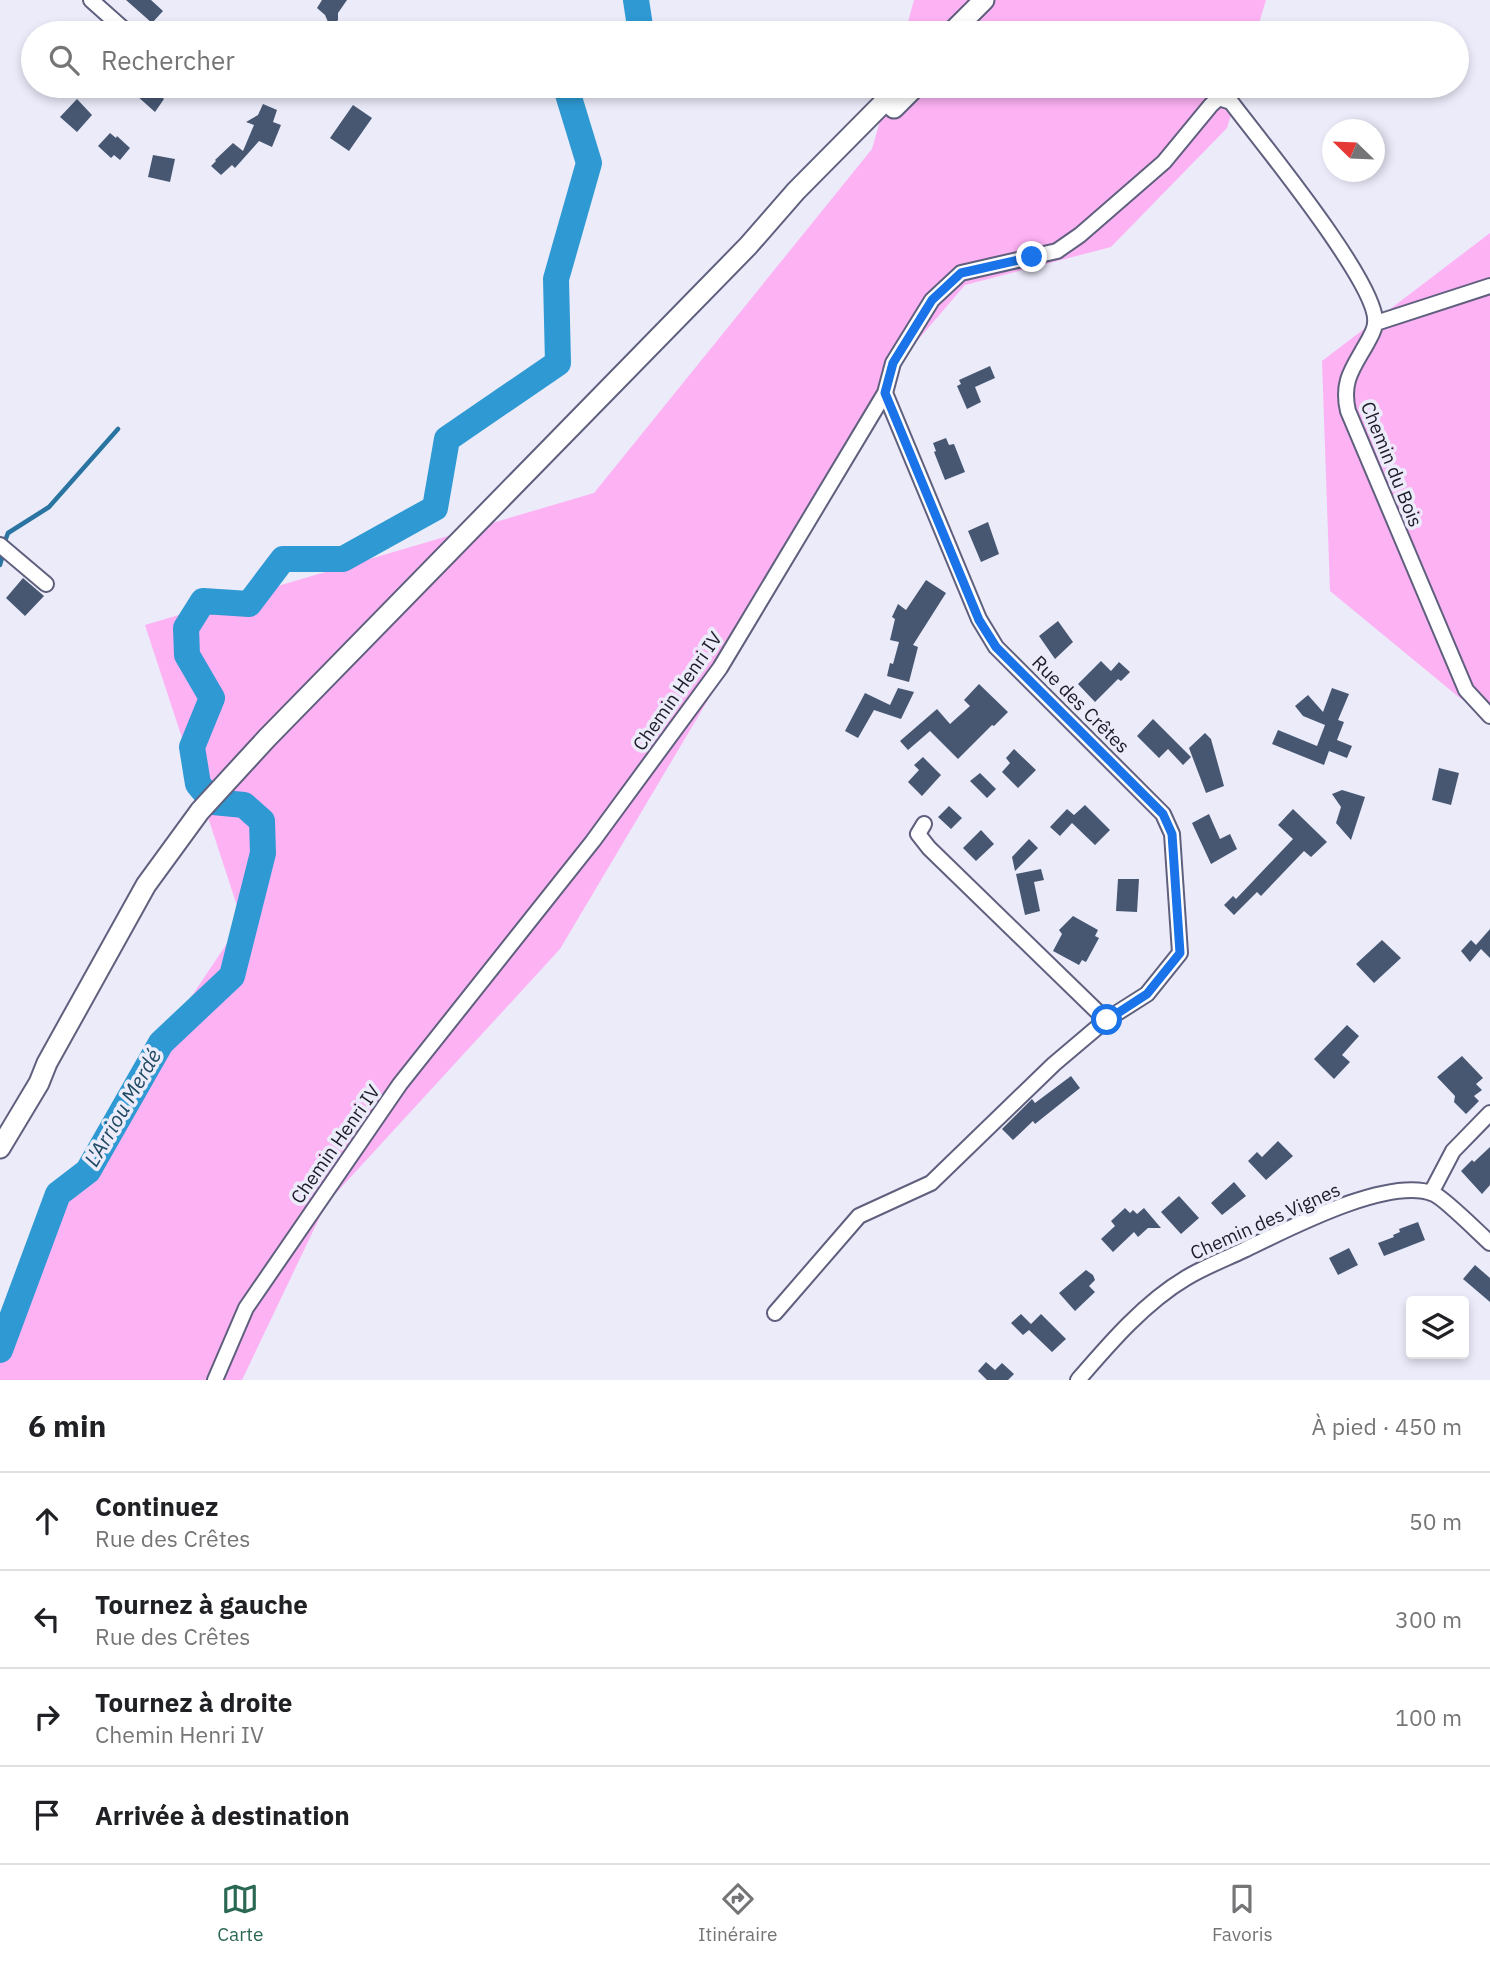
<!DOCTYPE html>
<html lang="fr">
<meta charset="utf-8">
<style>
:root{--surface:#fff;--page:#f6f6f6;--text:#202124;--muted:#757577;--line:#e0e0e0;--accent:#2b6853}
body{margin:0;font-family:"IBM Plex Sans",sans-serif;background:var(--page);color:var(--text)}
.controls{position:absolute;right:21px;bottom:21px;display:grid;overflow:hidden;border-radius:7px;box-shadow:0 4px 10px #0003}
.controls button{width:63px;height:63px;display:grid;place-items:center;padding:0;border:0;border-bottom:2px solid var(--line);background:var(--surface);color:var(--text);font:35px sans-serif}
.compass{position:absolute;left:1322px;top:119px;width:63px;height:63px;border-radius:50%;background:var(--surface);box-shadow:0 4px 10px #0003;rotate:293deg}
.stop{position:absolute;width:21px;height:21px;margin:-16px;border:5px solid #1a73e8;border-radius:50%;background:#fff}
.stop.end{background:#1a73e8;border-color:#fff;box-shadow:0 2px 7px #0008}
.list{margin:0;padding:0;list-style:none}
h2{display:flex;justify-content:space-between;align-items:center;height:91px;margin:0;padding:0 28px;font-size:30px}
h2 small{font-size:23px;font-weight:400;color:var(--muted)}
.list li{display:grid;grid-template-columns:46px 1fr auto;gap:21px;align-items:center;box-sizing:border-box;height:98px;padding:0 28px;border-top:2px solid var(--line)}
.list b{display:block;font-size:26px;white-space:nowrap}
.list p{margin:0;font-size:23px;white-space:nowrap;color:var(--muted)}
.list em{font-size:23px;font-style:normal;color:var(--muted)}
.icon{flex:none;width:38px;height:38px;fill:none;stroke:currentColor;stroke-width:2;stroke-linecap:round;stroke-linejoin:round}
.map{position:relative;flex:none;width:1490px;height:1380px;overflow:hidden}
.search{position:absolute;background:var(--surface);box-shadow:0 4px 10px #0003;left:21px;right:21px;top:21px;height:77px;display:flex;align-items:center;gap:18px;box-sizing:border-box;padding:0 24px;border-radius:38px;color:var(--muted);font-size:26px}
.sheet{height:483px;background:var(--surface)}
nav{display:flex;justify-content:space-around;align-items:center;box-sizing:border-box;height:98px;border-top:2px solid var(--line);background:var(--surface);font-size:19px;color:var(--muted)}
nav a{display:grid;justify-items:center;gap:4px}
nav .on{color:var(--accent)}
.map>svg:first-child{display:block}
.green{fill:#fdb2f4}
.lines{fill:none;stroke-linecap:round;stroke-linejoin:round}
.stream{stroke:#2974a0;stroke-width:4.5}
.river{stroke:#2e99d3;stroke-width:26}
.building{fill:#475772}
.minor-casing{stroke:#5f607e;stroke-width:18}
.major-casing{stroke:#5f607e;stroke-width:23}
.minor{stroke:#fff;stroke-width:14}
.major{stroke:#fff;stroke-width:19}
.route{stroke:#1a73e8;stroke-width:9}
.labels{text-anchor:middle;stroke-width:7;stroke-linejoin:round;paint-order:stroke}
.street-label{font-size:19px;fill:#1c1c28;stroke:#ebebfa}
.water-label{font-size:21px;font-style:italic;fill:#1f4962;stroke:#ebebfa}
</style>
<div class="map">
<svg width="1490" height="1380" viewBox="0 0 1490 1380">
<rect width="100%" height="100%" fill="#ebebfa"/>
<!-- green -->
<path class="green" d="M914,0H1266L1256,33H905Z
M890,86H1240L1227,128L1111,247L965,285L905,355L879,412L560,949L326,1204L242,1380H0V1315L96,1139L242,921L145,625L594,493L872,149Z
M1490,233V717L1460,698L1330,591L1322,361Z"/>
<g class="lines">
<!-- stream -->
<path class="stream" d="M5,541L8,533L49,507L118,429
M0,565L2,558"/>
<!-- river -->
<path class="river" d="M636,0L641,33
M0,1350L58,1194L88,1171L161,1043L232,976L263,853L262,821L244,805L213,802L198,784L192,747L212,698L187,655L186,628L203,601L249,604L283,559H343L435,508L447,439L558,363L556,279L589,163L567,91L571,86"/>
</g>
<!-- building -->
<path class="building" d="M126,0H151L163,11L152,23Z
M322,0H347L338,13V20L335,23L328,22L325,15L317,8Z
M143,86H154L161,91L159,95L164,99L155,112L136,95Z
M77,99L92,115L77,132L60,117Z
M263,104L277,110L273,122L281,125L272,147L259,141L235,168L232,165L221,175L211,166L216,161L215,160L233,143L243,151L254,125L246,122L258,115Z
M353,105L372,118L349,151L330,138Z
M110,133L116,138L117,136L130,148L120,160L114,155L111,158L98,146Z
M153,155L175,159L170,182L148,177Z
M990,366L995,378L975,387L981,402L967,409L957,386L961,384L959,380Z
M946,438L949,445L954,444L965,472L945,480L934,452L936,451L933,443Z
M988,522L999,554L981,562L968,531Z
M23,578L44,596L25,616L6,598Z
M926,580L946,593L913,645L918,647L909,682L887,676L890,663L893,664L899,642L890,640L895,619L892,617L898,604L906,610Z
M1058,621L1073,642L1055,659L1039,636Z
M1101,661L1111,671L1119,662L1130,672L1121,681L1118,679L1095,702L1078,684Z
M979,684L1008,712L994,726L992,725L958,759L930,731L908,750L900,741L937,709L950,724L970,706L964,700Z
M898,688L914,692L901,719L874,710L858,738L845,731L865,693L890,705Z
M1332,688L1349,694L1338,720L1344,722L1337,740L1352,746L1347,758L1329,751L1324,765L1272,744L1278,730L1317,746L1325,725L1303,716L1295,706L1308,695L1323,712Z
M1153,719L1191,757L1183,765L1168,749L1159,758L1137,736Z
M1205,733L1211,739L1224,786L1206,793L1189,748Z
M1014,749L1036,770L1018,788L1002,772L1010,763L1006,758Z
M923,757L941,775L922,796L908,782L919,770L914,765Z
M1439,768L1459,773L1451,805L1432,800Z
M980,773L996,789L987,798L970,781Z
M1342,790L1365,797L1351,840L1336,823L1341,807L1332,794Z
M1085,805L1110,830L1095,845L1072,823L1060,836L1050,827L1067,809L1074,815Z
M949,806L962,818L951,829L938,817Z
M1293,809L1327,842L1311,857L1304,851L1261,896L1257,892L1234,915L1224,905L1233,896L1236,899L1293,839L1278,825Z
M1209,814L1220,839L1230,834L1237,849L1211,864L1192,823Z
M981,830L994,844L976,861L963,848Z
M1029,839L1038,848L1015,871L1012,857Z
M1041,869L1044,880L1034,882L1040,911L1025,915L1016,874Z
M1118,879H1139L1137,912L1116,911Z
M1073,916L1098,930L1095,936L1099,938L1086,962L1082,960L1079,965L1053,951L1062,934L1059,930Z
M1490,929V958L1481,949L1470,962L1461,951L1471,940L1476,945Z
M1382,940L1401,958L1374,983L1356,964Z
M1347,1025L1359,1036L1342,1055L1350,1062L1334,1079L1314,1059Z
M1462,1056L1483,1078L1476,1084L1482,1090L1474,1096L1479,1101L1466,1114L1454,1102L1455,1096L1437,1077Z
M1071,1076L1080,1088L1035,1124L1033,1121L1013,1140L1002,1129L1032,1099L1035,1103Z
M1278,1141L1293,1156L1266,1180L1248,1161L1257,1152L1262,1157Z
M1490,1147V1185L1482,1194L1461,1171L1472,1160L1474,1162Z
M1234,1182L1246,1196L1222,1215L1211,1203Z
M1179,1196L1199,1218L1181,1234L1161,1212Z
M1125,1208L1130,1213L1133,1210L1137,1214L1144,1208L1161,1228H1148L1138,1237L1134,1232L1113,1252L1101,1239L1115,1226L1111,1221Z
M1418,1222L1425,1240L1384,1256L1378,1243L1394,1237L1393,1235L1400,1232L1399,1229Z
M1349,1248L1358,1265L1338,1275L1329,1258Z
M1475,1265L1490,1278V1302L1463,1279Z
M1086,1270L1093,1275L1095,1280L1089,1286L1095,1292L1075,1311L1059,1293Z
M1021,1314L1031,1324L1041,1314L1066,1339L1052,1352L1029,1330L1023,1335L1011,1323Z
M986,1362L995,1370L1002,1363L1014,1374L1008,1380H987L978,1371Z"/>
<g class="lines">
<!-- minor casing -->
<g class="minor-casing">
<path id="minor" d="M91,0L128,33
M187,86L190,89
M1376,323L1490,286
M0,545L46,584
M924,824L918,834L929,848L1106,1020
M1431,1193L1453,1151L1490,1113
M775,1313L859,1216L931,1183L1054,1064L1106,1020L1147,994L1180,953L1172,834L1163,814L996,647L979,619L885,393
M215,1380L246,1308L400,1084L593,841L720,668L885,393L893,363L932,300L961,273L1057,251L1080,235L1164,162L1211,105L1219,98L1231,102C1258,138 1380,286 1375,323C1375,330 1370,337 1367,343C1353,368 1341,381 1348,411L1466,690L1490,716
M1078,1380C1109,1344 1144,1303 1186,1278C1204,1267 1225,1259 1244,1250C1286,1230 1389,1175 1434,1194C1444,1198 1479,1233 1490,1243"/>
</g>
<!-- major casing -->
<g class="major-casing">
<path id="major" d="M951,33L984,0
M894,108L916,86
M0,1148L39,1083L47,1063L146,885L200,811L267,738L748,246L796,191L900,86"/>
</g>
<!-- minor -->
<use href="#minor" class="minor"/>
<!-- major -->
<use href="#major" class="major"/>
</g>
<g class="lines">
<!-- route -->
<path class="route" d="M1032,257L961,273L932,300L893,363L885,393L979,620L996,647L1163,814L1172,834L1180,953L1147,994L1107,1020"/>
</g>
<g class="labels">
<!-- street labels -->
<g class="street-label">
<text transform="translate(1392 464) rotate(68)" y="7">Chemin du Bois</text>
<text transform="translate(677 691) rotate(-55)" y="7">Chemin Henri IV</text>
<text transform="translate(1081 704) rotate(45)" y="7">Rue des Crêtes</text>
<text transform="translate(335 1144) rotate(-55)" y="7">Chemin Henri IV</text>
<text transform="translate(1265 1221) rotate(-24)" y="7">Chemin des Vignes</text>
</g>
<!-- water labels -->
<g class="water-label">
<text transform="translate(123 1108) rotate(-60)" y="7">L'Arriou Merdé</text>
</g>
</g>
</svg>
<div class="controls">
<button><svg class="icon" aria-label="layers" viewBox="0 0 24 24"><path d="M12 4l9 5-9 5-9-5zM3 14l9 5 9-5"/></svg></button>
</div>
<svg class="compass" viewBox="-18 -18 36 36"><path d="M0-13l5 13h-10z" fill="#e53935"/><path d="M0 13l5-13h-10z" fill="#757577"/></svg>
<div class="stop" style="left:1107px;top:1020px"></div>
<div class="stop end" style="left:1032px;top:257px"></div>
<div class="search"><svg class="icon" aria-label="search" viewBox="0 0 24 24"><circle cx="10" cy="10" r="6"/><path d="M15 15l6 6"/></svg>Rechercher</div>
</div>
<section class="sheet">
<h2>6 min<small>À pied · 450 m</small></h2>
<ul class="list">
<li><svg class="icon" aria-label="ahead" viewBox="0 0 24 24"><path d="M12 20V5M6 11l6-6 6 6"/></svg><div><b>Continuez</b><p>Rue des Crêtes</p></div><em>50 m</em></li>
<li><svg class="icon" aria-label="left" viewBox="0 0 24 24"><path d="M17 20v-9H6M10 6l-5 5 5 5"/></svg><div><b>Tournez à gauche</b><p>Rue des Crêtes</p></div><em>300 m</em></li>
<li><svg class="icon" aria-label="right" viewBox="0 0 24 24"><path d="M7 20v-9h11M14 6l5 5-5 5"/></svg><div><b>Tournez à droite</b><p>Chemin Henri IV</p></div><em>100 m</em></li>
<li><svg class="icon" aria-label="arrive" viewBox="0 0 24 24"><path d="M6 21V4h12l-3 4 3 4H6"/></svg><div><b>Arrivée à destination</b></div></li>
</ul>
</section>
<nav>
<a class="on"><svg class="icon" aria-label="map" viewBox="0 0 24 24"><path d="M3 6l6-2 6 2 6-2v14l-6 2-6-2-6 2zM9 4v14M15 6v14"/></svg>Carte</a>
<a><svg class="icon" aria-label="directions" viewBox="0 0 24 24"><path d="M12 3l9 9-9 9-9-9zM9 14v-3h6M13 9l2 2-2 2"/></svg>Itinéraire</a>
<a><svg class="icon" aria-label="saved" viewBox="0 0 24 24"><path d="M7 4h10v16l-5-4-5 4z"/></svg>Favoris</a>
</nav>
